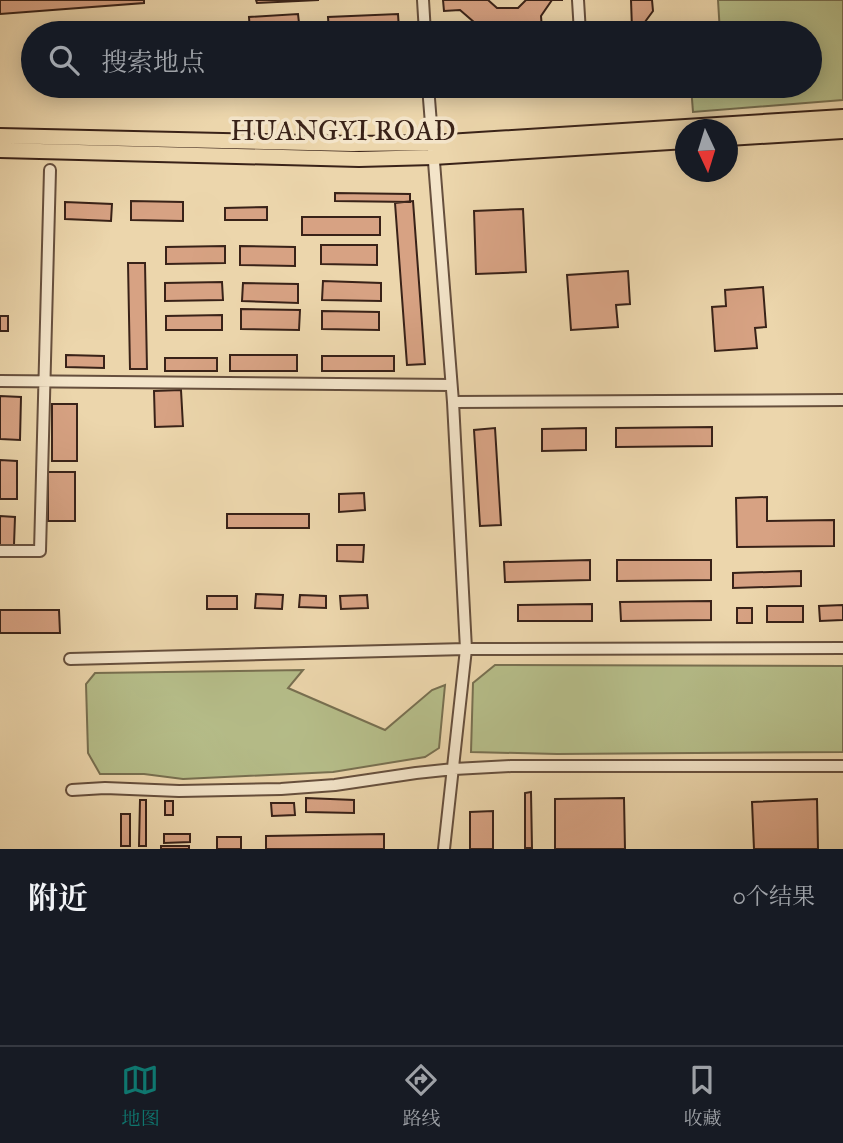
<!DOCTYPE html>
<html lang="zh">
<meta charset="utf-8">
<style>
:root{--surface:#171b24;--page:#242831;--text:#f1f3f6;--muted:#9ea1a6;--line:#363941;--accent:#0f766e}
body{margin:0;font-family:"IM FELL Great Primer","Noto Serif SC",serif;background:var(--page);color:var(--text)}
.compass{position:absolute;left:675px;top:119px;width:63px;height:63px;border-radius:50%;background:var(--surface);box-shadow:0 4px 18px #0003;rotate:176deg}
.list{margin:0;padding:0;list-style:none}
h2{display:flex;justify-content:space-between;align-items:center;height:91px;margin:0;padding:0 28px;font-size:30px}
h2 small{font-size:23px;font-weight:400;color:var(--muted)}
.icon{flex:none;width:38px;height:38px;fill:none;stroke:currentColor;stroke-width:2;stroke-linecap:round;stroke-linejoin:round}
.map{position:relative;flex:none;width:843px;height:849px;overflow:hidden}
.search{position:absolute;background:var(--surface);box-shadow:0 4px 18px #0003;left:21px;right:21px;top:21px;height:77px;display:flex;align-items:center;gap:18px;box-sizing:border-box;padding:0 24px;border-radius:38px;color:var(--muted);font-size:26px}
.sheet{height:196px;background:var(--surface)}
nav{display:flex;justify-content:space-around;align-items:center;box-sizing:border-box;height:98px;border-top:2px solid var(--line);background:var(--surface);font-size:19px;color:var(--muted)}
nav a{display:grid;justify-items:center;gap:4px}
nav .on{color:var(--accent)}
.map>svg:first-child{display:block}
.green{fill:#b6be8a;stroke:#787051;stroke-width:2}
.building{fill:#d7a283;stroke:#392218;stroke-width:2}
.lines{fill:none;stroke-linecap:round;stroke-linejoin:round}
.minor-casing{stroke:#664f3d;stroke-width:14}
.major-casing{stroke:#392218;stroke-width:18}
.minor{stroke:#f3e4c9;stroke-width:10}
.major{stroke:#ecd6ac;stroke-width:14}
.labels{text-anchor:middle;stroke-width:7;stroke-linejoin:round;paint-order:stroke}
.street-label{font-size:28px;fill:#392218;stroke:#f3e4c9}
</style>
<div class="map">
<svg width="843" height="849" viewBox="0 0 843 849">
<rect width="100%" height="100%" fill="#ecd6ac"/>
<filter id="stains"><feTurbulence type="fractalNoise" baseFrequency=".00286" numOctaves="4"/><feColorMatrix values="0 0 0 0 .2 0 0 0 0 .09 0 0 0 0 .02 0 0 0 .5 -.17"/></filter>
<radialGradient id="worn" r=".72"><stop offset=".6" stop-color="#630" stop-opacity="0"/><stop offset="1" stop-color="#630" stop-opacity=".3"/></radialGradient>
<!-- green -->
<path class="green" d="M718,0H843V100L693,112L691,86H810V33H720Z
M495,665L843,666V752L557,754L471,752L473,683Z
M303,670L288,688L385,730L432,690L445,685L439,748L425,757L333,772L183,779L144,774H100L88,753L86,684L95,673Z"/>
<!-- building -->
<path class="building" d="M0,0H144V3L0,14Z
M256,0H319L257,3Z
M443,0H488L497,8H518L526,0H563H552L541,16L542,29L484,33H475V23L460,10L444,11Z
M631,0H652L653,11L639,30L632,29Z
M298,14L300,32L250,33L249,17Z
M398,14L399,30L370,31V33H329L328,17Z
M460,86H478L479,92L460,93Z
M335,193L410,194V202L335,201Z
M131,201L183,202V221L131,220Z
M413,201L425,364L407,365L395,203Z
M65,202L112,204L111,221L65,219Z
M267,207V220H225V208Z
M523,209L526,272L476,274L474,211Z
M302,217H380V235H302Z
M321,245H377V265L321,264Z
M225,246V263L166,264V247Z
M240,246L295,247V266L240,265Z
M128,263H145L147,369H130Z
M628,271L630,304L616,305L618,327L571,330L567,275Z
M323,281L381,283V301L322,300Z
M222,282L223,300L165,301V283Z
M243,283L298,284V303L242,301Z
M763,287L766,327L755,328L757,348L715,351L712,307L726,306L725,290Z
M241,309L300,310L299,330L241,329Z
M322,311L379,312V330L322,329Z
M222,315V330H166V316Z
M0,316H8V331H0Z
M66,355L104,356V368L66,367Z
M230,355H297V371H230Z
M322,356H394V371H322Z
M165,358H217V371H165Z
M181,390L183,426L155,427L154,391Z
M0,396L21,397L20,440L0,439Z
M52,404H77V461H52Z
M712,427V446L616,447V428Z
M495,428L501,525L480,526L474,430Z
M586,428V450L542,451V429Z
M0,460L17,461V499H0Z
M48,472H75V521H48Z
M364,493L365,510L339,512V494Z
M767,497V521L834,520V546L737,547L736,498Z
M227,514H309V528H227Z
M0,516L15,517L14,545H0Z
M337,545H364L363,562L337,561Z
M590,560V580L505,582L504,562Z
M617,560H711V580L617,581Z
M801,571V586L733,588V573Z
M256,594L283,595L282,609L255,608Z
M300,595L326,596V608L299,607Z
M367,595L368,608L341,609L340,596Z
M207,596H237V609H207Z
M711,601V620L621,621L620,602Z
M592,604V621H518V605Z
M843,605V620L820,621L819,606Z
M767,606H803V622H767Z
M737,608H752V623H737Z
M0,610H59L60,633H0Z
M531,792L532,848H525V793Z
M306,798L354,800V813L306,812Z
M624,798L625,849H555V799Z
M817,799L818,849H754L752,802Z
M140,800H146V846H139Z
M165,801H173V815H165Z
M271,803H294L295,815L272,816Z
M493,811V849H470V812Z
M121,814H130V846H121Z
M164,834H190V842L164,843Z
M384,834V849H266V836Z
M217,837H241V849H217Z
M161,846H189V849H161Z"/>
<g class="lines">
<!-- minor casing -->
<g class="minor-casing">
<path id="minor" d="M423,0L425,33
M578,0L580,33
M428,86L453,402L466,649L444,849
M0,381L451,385
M453,402L843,400
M0,551H40L50,170
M70,659L466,649L843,648
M72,790L105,788L179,791L281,789L335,785L416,773L454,769L511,766H843"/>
</g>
<!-- major casing -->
<g class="major-casing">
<path id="major" d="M0,136L352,144L432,143L843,117
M728,138L843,131
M0,150L359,159L433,157L686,141"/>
</g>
<!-- minor -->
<use href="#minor" class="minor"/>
<!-- major -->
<use href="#major" class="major"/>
</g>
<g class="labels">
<!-- street labels -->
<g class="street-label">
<text x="343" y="140">HUANGYI ROAD</text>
</g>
</g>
<rect width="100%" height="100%" filter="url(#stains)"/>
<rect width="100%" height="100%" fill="url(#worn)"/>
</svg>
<svg class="compass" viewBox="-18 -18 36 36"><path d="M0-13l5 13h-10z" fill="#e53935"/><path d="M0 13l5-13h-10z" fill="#9ea1a6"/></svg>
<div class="search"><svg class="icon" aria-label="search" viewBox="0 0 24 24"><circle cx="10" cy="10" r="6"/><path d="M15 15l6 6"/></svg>搜索地点</div>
</div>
<section class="sheet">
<h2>附近<small>0个结果</small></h2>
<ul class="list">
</ul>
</section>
<nav>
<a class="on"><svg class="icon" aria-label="map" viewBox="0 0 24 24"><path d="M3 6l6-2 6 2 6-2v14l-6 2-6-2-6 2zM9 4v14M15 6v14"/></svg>地图</a>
<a><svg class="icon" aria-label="directions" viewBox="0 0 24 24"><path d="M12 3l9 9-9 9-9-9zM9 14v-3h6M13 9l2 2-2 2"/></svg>路线</a>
<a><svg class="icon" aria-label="saved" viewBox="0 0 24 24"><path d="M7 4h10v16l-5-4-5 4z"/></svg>收藏</a>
</nav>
